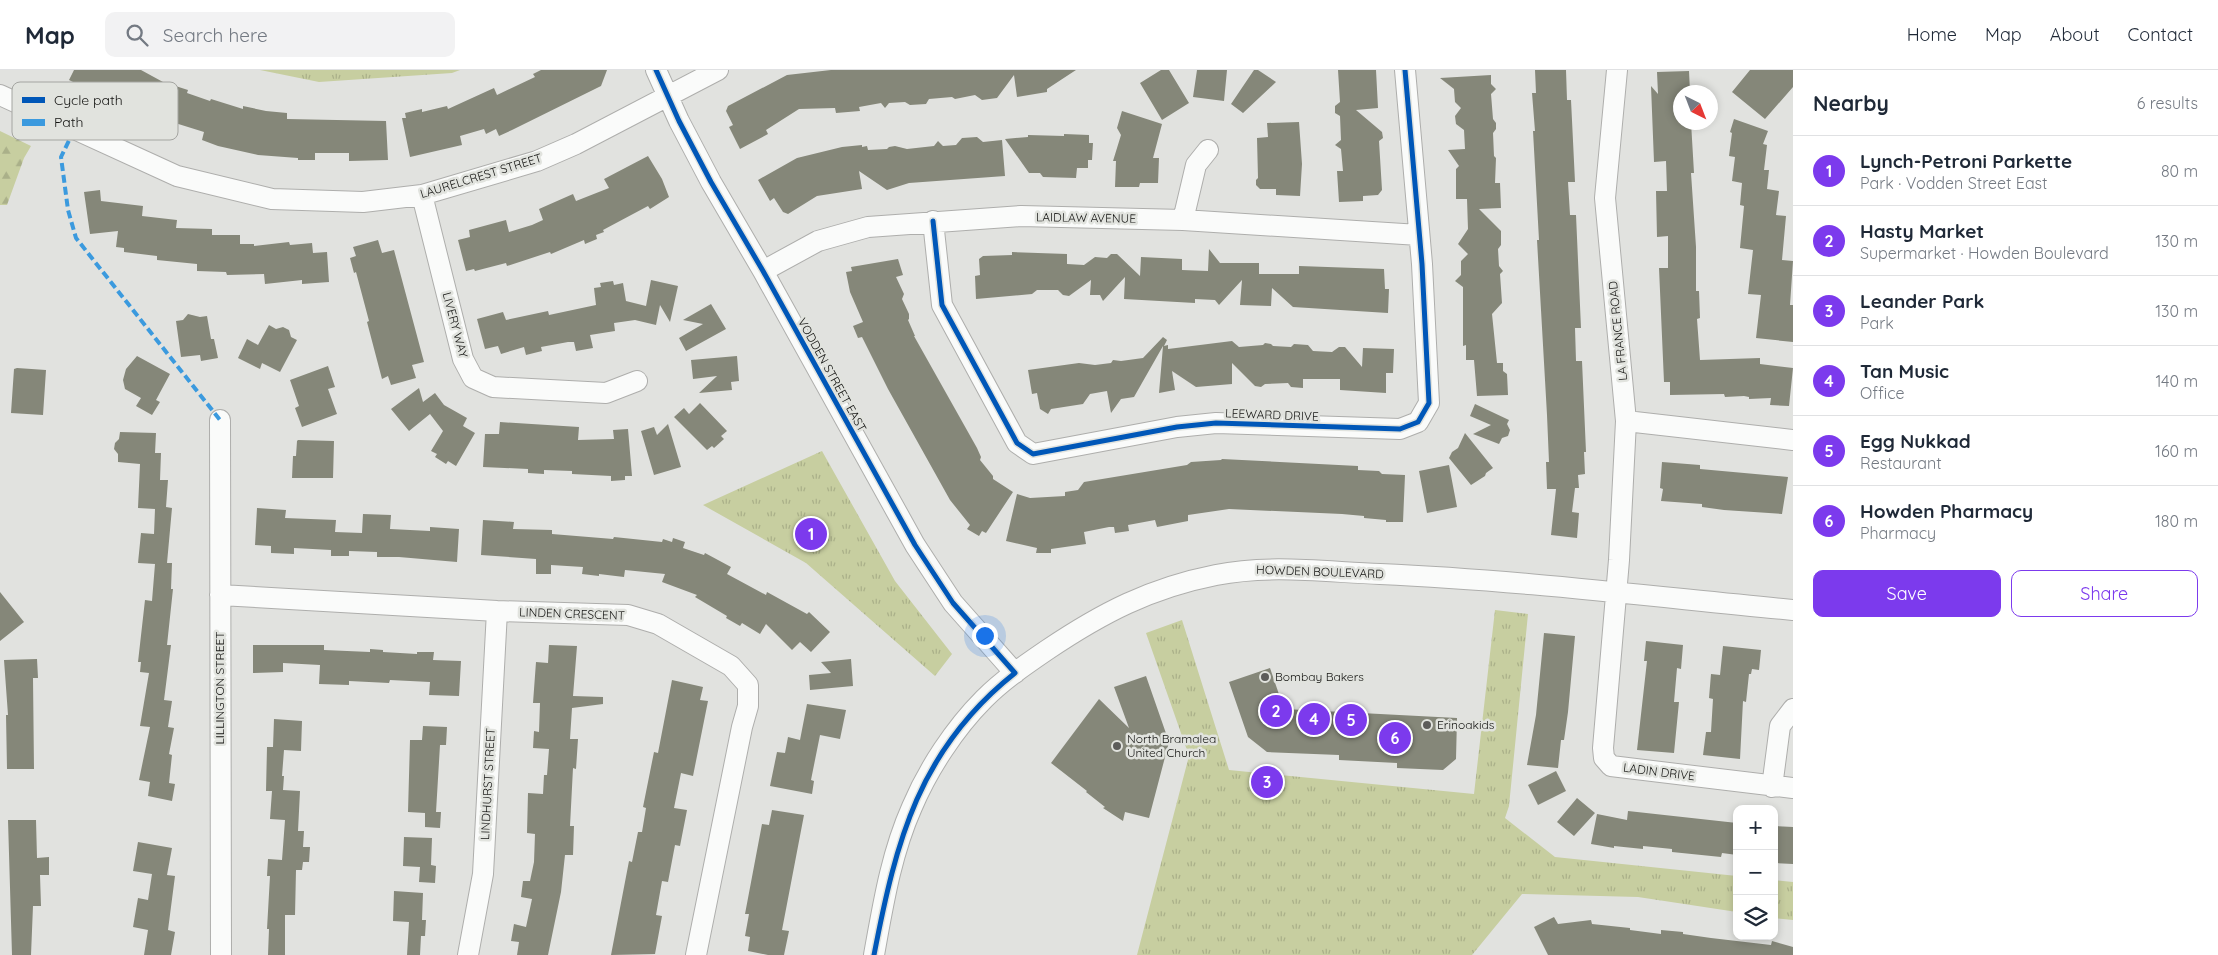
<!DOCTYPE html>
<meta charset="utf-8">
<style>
:root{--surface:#fff;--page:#f2f2f3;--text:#1f2937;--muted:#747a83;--line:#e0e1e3;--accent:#7c3aed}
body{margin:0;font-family:Quicksand,sans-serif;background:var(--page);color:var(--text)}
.controls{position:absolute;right:15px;bottom:15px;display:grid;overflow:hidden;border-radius:10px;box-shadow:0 2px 8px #0003}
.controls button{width:45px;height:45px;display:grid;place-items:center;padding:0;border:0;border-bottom:1px solid var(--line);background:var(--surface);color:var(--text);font:25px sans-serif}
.compass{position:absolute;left:1673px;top:15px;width:45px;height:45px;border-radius:50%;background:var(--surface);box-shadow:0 2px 8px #0003;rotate:138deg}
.you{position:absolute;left:984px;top:565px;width:18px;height:18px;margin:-12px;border:4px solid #fff;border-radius:50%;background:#1a73e8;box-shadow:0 0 0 8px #1a73e833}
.badge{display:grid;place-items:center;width:32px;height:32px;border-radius:50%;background:var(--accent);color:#fff;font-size:16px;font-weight:700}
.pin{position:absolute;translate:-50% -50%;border:2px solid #fff;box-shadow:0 1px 5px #0006}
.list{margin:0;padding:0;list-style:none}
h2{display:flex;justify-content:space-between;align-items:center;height:65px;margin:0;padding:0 20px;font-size:21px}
h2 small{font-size:16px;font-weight:400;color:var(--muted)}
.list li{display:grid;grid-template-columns:32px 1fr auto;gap:15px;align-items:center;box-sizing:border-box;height:70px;padding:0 20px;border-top:1px solid var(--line)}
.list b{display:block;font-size:19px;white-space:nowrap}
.list p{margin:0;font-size:16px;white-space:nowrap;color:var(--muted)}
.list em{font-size:16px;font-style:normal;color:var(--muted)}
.actions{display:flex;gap:10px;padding:15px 20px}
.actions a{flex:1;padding:11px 0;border:1px solid var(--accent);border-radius:10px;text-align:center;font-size:18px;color:var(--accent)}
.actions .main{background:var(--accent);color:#fff}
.icon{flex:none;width:28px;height:28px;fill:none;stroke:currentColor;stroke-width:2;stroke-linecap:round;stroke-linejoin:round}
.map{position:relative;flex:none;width:1793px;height:885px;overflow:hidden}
header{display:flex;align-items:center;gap:30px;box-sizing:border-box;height:70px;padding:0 25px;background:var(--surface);border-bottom:1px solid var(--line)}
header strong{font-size:24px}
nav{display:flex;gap:28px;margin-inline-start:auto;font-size:18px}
.search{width:350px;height:45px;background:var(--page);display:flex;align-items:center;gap:12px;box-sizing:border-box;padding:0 18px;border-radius:10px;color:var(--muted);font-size:19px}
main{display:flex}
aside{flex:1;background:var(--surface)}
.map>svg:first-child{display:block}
.forest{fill:url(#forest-firs)}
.park{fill:url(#park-tufts)}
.building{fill:#858779}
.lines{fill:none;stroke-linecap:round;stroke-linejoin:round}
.minor-casing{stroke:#aeaeac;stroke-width:22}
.minor{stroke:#fafbfa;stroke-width:20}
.quiet{stroke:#3b9ade;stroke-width:4;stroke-dasharray:8 4;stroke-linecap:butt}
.cycleway-casing{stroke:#e1e3de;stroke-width:8}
.cycleway{stroke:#0057b8;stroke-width:5}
.poi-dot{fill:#5c5c5a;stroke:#e1e3de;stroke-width:2}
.labels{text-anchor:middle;stroke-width:5;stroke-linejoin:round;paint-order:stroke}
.street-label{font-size:12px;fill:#141412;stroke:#e1e3de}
.poi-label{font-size:12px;fill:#141412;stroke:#e1e3de;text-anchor:start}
.key{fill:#e1e3de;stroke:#a4a5a1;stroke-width:1}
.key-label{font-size:14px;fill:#141412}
</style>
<header>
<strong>Map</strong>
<div class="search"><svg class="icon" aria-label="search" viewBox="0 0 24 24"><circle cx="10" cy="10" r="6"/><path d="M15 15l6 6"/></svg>Search here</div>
<nav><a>Home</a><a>Map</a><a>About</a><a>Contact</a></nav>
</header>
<main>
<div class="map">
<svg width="1793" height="885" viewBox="0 0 1793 885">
<defs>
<pattern id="forest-firs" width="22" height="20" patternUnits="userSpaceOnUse" patternTransform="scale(1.25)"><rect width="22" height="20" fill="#c7cea0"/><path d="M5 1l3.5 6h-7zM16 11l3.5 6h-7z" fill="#aab089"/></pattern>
<pattern id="park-tufts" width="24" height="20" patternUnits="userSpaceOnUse" patternTransform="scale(1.25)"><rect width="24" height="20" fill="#c7cea0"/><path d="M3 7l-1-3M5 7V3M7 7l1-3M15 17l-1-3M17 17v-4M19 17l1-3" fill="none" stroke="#aab089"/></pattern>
</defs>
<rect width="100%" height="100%" fill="#e1e2df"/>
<!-- forest -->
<path class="forest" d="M0,61L31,76L24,88L7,135H0Z"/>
<!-- park -->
<path class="park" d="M260,0H460L452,3L319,12Z
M822,381L895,511L952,584L935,606L806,493L703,435Z
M1495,540L1528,544L1509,736L1505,748L1555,787L1737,806V842L1638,827L1522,824L1472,885H1137L1189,686L1146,563L1182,550L1229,700L1474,724Z
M1774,810L1793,812V850L1774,848Z"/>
<!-- building -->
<path class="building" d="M74,0H141L163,12L188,20L187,23L210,31L211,29L243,39V36L266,41L287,43V49L386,51L388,90L349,91V83H315V90H298V88L258,85L218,76L202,70L204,62L172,52L170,58L159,55L133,43L137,35L105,21L103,27L69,10Z
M541,0H607L601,16L512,60L499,66L496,59L486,64L484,59L460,66L462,75L410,87L402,48H406L405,43L422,39V42L447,36L448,39L494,18L497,25L535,7L533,4Z
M831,0H1076L1047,19V22L1017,27L1014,5L997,28L982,30L975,25L955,29L952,27L929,29L926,34L910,35L905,32L889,33L885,38L881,33L859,37L860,41L836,43L835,38L799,39L766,60L768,64L740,79L729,57L733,55L726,41L728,36L787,5Z
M1161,0H1169L1189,33L1162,50L1140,13Z
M1197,0H1227L1224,31L1193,27Z
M1254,0H1258L1276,12L1243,43L1231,34Z
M1338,0H1376L1378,38L1356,40L1382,62L1383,68L1379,71L1382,120L1378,125L1363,126V131L1339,132L1337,101H1343L1341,79L1335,75L1341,70L1340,46L1335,43V36L1340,32Z
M1535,0H1566L1567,30H1571L1575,112H1568L1570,145H1576L1581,258H1575L1576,291H1582L1586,382H1584L1585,404L1578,405L1579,418H1575L1572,442L1579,443L1577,468L1551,465L1556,419H1547L1546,392H1549L1547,345L1537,170H1539L1533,61H1535L1532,23H1536Z
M1750,0H1793V17L1765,49L1732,22Z
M1689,1L1690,22H1680V52H1691L1694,103H1691L1696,177V221H1699L1700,248L1697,249L1700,290L1760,288V294L1793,298L1789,336L1770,335L1771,328L1749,329V327L1744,326L1725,327L1724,324L1670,325V312H1664L1659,198H1668V166L1657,167L1656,121H1667L1666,91L1654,92L1651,16L1658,24L1657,2Z
M1491,5V14L1496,19L1491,24L1493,49L1496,53V59L1493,63L1494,86L1496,88L1495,113H1500L1501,138L1479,139L1501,161V175L1498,179L1499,196L1503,201L1500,204L1502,233L1492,244L1497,293H1503V301L1507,304L1508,325L1477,326L1474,290H1466V275L1463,276V217L1455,211L1461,205V191L1468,184L1458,174L1468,159L1467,129H1456V99L1459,96L1448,80L1465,79L1464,60L1456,54L1455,46L1461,38L1455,32L1454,19L1440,8Z
M1122,41L1162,54L1153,88H1159L1158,113H1140L1139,117H1115L1116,91H1113L1121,65L1117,58Z
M1734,49L1768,61L1763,74L1767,75L1764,100H1769L1767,119L1779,121L1776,145L1786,146L1782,190L1793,191L1790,235H1793V272L1756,268L1761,225L1748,224L1753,180L1740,178L1744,136L1740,135L1742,113L1732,111L1735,87L1729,86L1732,63L1730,62Z
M1299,52L1302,94L1300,126L1276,125V119H1260L1256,115V110L1258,108L1257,68L1268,67L1267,53Z
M1064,64L1089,65V73H1093L1092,90H1088V98H1077L1076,108L1043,107L1040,103H1029L1005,69L1028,67V65L1064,66Z
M977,67L983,72L1002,70L1005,106L909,113L887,120L859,101L862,119L817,126L788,144L783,142L774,128L770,131L758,110L797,88L842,77L862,75V77L867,76L868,80L887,79L889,77L895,76L907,79L934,76L938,71L943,76L956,75L962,68Z
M648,86L662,109L669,127L650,139L648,136L603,160L604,162L596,165L597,169L585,174L584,170L551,184L550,182L507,196L506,193L475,201L474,199L466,201L458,170L470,167L469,160L506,150L509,162L532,155L543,150L539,139L573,124L576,131L609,118L604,109Z
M100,120L101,131L143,136L142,146L177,150L176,158L212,159V165H240V174H254V176L289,172L290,175L312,173L313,183L327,182L329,212L302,214V210L265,214L264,204L227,205L226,202L197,201V194L157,190V186L124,182V178L116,177L118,161L90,164L84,122Z
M378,170L382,183L394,180L424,292L412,295L416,308L391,315L388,306L382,309L367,252L369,251L356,202L354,203L350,188L356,186L353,177Z
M1209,179L1220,193H1259V204H1299V196L1384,199L1385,219H1389L1388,243L1293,237L1272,218L1271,236L1240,235L1242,210L1219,235L1215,230L1195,229V233L1124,229L1125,207L1103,231L1100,225H1090L1091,210L1069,226L1063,225L1058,220H1037L1032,224L976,229L975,206L980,205L979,189L983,186L1012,185V182L1067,184V194L1084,195L1095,187L1107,188L1111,184H1117L1140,206L1141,187L1182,189V200L1208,201Z
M898,189L903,205L896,207L904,224L902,229L909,244V249L908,250L915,266H914L977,378L981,387L980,390L993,406V409L1013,422L986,463L982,461L979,466L967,459L970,455L950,430L888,319L862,267L858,268L853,256L863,252L850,222L846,202L852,201L851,197Z
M651,210L678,216L670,252L660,235L656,255L635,250L614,253L615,261L590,265L593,278L576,281L574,272H568L541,277L542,281L526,285L524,277L501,284L498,276L485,279L477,249L503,242L506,250L548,241L549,245L596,235L594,218L601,217L600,213L613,211L614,215L623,213L626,231L646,236Z
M711,234L726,259L686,281L679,268L703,254L683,250Z
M188,244L200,247L207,246L211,269H214L218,288L201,291L200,285L181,287L176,251L183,250Z
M269,255L276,259L283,257L289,260L291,267L297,270L280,302L262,293L260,299L238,288L247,269L258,275Z
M1163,267L1167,270L1164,276L1168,275V279L1232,271L1239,277L1263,275L1265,273L1271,274L1273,276L1291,277L1294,274L1308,275L1313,281L1332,282L1339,277H1345L1362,297L1363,278L1394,279L1393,303H1386V323L1340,320V309H1303V318L1291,317L1288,313L1265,314L1261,317L1255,316L1232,293V314L1196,317L1172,301L1175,320L1159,323L1163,276L1134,327L1121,329L1111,343L1107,321L1090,324L1083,334L1051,339L1048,344L1040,339L1037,323L1032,324L1028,300L1079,293L1095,295L1111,293L1113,290L1121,291L1143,288Z
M137,286L170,304L156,330L160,332L152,345L136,336L141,328L125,319L123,310L126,299Z
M737,286L739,311L731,312L732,320L699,323L717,306L693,309L691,290Z
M328,296L335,317L328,319L337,344L302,357L295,338L299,336L290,310Z
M17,298L46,300L43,345L11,343L14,299Z
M419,318L423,332L435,323L444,335L467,348L463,356L475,363L456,396L448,391L446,394L435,387L437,384L431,381L443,361L430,344L409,361L391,339Z
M700,333L727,361L721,366L724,369L714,378L712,376L707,380L674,347L684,338L689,344Z
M1475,334L1509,350L1507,354L1510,360L1508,366L1502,368L1499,374L1473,364L1491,355L1470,346Z
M500,352L579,357L578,370L614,369L613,360L628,359L632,406H625V410L611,411V406L572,404V401L544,400V404L528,403V399L483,397L485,364H499Z
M668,354L681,397L654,405L641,361L654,357L657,365Z
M120,362L156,363L155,383H161L160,410H168L166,437L172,438L167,493H172L171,519H173L167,575H171L164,630L172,631L168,657L174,658L169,684L172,685L169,713L175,714L172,731L148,726L150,712L139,710L150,657L140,656L149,603L140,602L141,592H138L145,530L152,531L155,494L138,493L141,463L154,464L155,439L138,438L140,394L118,392V384L114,379L115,373L119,369Z
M1465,363L1493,398L1486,403L1485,406L1471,415L1449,388L1452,382L1458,378Z
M298,370L334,371L333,408H292L293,386H296L297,371Z
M1222,389L1358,396V400L1379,401L1382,404L1405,405L1403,452H1386V450L1364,448V446L1342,444L1229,439L1188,445V451L1157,457L1155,450L1128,455L1129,461L1115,463L1114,457H1109L1084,462L1086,474L1051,479V483H1036L1037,478L1006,471L1017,424L1030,428L1065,426V422L1078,420L1084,412L1187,395L1191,392L1221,390Z
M1662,392L1700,395V399L1788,407L1782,444L1724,440L1702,437V434L1661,431L1663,419L1660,418Z
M1449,395L1457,437L1427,443L1419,401Z
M257,438L286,440L285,448L336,450L335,462L362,463L363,444L391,445L390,459L430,461V457L459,459L457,492L399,487H377V482L349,481V486H331V480L294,478V484L271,483V476L255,475Z
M483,450L514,452L513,459L552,460V464L613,469L614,467L662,472L663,469L672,472L673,468L685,472L683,478L704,485L705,483L731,497L727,504L766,525L767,522L807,544L809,542L830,562L811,582L800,572L792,580L766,554L760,564L742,553L740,556L726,548L727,546L695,527L697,525L662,512L665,504L625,500L624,507L599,504V506L582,504L583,497L551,495V504H536V489L481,485Z
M0,522L24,552L0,571Z
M1544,563L1575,566L1568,642L1564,670H1561L1558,698L1527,695L1536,645Z
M1646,571L1683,575L1681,599L1677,598L1674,632H1679L1674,683L1637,680L1647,591H1644Z
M253,575H324V580L370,582V579L383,580V582L417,584V582H434L433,590L461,591L459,626L429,625L430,612L390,610L389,613L349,611V615L319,614L320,595L283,593V602L253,603Z
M549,575L577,576L573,626L603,627V634L572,638L570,669H578L576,699L573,698L570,756H574L573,785H565L561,822L548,885H517L519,872L511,871L514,854L526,857L532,829L521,827L523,811H530L534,792L535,764L527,763L528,723L543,724L544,705H547L549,679L533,678L534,661L539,662L540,633H533L536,592L548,593Z
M1723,576L1761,580L1759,600L1752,599L1751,604H1749L1746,632L1743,631L1740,689L1703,685L1706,662H1711L1713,629L1709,628L1711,604L1720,605Z
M37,589L38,608H33L34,699H7L6,645H8L4,590Z
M851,589L853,616L810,620L809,605L831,603L821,592Z
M1270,598L1284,639L1457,648L1456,689L1443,700L1397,698V693L1339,690V685L1267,682L1248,667L1229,612Z
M1146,606L1169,672L1149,748L1125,742L1123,751L1103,738L1105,737L1086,722L1087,721L1051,693L1099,629L1129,658L1114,617Z
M672,610L703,617L700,630L708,631L693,706L681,703L674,738L687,740L680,776L675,775L668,812L662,811L656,845L662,846L655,884L611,885L629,791L632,792L638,762H642L646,738L643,737L654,682L658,683Z
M807,634L846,640L840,669L820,665L811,710L814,711L812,724L770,716L777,682L785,683L788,667L800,670Z
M274,649L302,651L301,681L284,680L282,706H284L283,720L300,721L298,761H304L303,777H310L309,792H303L302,800H296L295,845H285V885H268L269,859H267L270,806H267L268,789L282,790L285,750L270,749L272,721H266L267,677H273Z
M423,656L447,657L446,675H440L436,742H441L440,758L425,757V743L408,742L410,670H422Z
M1556,701L1566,721L1538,735L1528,715Z
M1577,728L1595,743L1574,766L1557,752Z
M772,740L804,745L782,860L789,861L784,885H768L748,881L750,867L745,866L749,844H745L762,754L769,755Z
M1628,741L1737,753V785L1722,783L1721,787L1672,782V779L1643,776V779L1614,776V778L1591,774L1597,744L1627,750Z
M8,750H36L37,788L49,787V805H40L41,836H33L31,885H12Z
M1774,756L1793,757V794L1774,793Z
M404,767L432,768L431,795L436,796L435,813L419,812L420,797L403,796Z
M138,772L172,778L167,805L175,806L168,860L175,862L171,885H144L148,860L133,857L138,828L148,830L152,804L133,801Z
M394,821L423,823L422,850H426L425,866H421L420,885H407L409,852L393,851Z
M1554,847L1558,854L1591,850L1592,854L1630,858V860L1661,864V860L1683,862V864L1711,868L1771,875L1772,871L1793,877V885H1548L1534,857Z"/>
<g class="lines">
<!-- minor casing -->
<g class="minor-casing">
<path id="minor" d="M656,0L679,51L711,112L763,201L915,475L953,533L1015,603
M1617,0L1605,128L1626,351L1619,490L1603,678L1604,688L1611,696L1793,718
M0,25L177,106L272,129L363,132L422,125L537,91L576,74L718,0
M422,125L463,289L473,308L493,317L606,323L637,311
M1183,150L1196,95L1208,80
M933,151L942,235L1017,373L1033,384L1177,357L1216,353L1400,359L1418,352L1429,333L1422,194L1405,0
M763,201L818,171L868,157L1021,146L1183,150L1419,165
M220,350L221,885
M1626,351L1793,370
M220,525L497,541L628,545L658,554L731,596L748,615V636L742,657L696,885
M1772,717L1780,656L1793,639
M468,885L483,804L497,541
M874,885C883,835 891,784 912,737C928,699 955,658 984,629C1003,610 1025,595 1047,580C1102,543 1150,518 1216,505C1270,494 1326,502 1380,504C1518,510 1656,527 1793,540"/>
</g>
<!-- minor -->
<use href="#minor" class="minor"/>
<!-- quiet -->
<path class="quiet" d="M74,60L61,87L68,140L76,168L220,350"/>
<!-- cycleway casing -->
<g class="cycleway-casing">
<path id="cycleway" d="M656,0L679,51L711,112L763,201L915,475L953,533L1015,603C919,679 896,771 874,885
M933,151L942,235L1017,373L1033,384L1177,357L1216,353L1400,359L1418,352L1429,333L1422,194L1405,0"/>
</g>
<!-- cycleway -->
<use href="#cycleway" class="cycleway"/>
</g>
<!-- markers -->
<g class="poi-dot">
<circle cx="1265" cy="607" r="5"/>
<circle cx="1427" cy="655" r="5"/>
<circle cx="1117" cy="676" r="5"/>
</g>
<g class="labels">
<!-- street labels -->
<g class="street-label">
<text transform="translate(481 106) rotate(-17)" y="4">LAURELCREST STREET</text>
<text transform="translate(1086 148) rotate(1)" y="4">LAIDLAW AVENUE</text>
<text transform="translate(455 255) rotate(75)" y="4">LIVERY WAY</text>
<text transform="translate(1618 261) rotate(-96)" y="4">LA FRANCE ROAD</text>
<text transform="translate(832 305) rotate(61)" y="4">VODDEN STREET EAST</text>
<text transform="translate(1272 345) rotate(2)" y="4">LEEWARD DRIVE</text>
<text transform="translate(1320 502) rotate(2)" y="4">HOWDEN BOULEVARD</text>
<text transform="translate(572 544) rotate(2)" y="4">LINDEN CRESCENT</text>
<text transform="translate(220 618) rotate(-90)" y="4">LILLINGTON STREET</text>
<text transform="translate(1659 702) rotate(7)" y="4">LADIN DRIVE</text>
<text transform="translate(488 714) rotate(-87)" y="4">LINDHURST STREET</text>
</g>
<!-- poi labels -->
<g class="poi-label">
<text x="1275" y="611">Bombay Bakers</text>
<text x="1437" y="659">Erinoakids</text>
<text x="1127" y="673">North Bramalea<tspan x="1127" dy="14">United Church</tspan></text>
</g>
</g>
<!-- legend -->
<rect x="12" y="12" width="166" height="58" rx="8" class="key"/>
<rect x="22" y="27" width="23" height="6" fill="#0057b8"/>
<rect x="22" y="49" width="23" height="7" fill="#3b9ade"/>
<g class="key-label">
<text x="54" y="35">Cycle path</text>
<text x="54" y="57">Path</text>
</g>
</svg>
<div class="controls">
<button>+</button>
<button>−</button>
<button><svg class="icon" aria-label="layers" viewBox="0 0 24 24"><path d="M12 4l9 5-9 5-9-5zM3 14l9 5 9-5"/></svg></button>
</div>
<svg class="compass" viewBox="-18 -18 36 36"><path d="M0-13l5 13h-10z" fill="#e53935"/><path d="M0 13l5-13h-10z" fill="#747a83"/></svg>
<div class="you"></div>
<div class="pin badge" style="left:811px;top:464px">1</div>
<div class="pin badge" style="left:1276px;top:641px">2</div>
<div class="pin badge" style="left:1267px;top:712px">3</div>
<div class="pin badge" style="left:1314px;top:649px">4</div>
<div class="pin badge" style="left:1351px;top:650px">5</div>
<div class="pin badge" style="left:1395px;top:668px">6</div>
</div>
<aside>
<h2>Nearby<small>6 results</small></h2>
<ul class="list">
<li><span class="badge">1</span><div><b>Lynch-Petroni Parkette</b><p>Park · Vodden Street East</p></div><em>80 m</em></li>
<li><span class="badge">2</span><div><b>Hasty Market</b><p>Supermarket · Howden Boulevard</p></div><em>130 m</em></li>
<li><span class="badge">3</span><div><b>Leander Park</b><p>Park</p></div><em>130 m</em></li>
<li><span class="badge">4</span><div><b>Tan Music</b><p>Office</p></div><em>140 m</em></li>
<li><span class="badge">5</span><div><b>Egg Nukkad</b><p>Restaurant</p></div><em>160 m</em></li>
<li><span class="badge">6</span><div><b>Howden Pharmacy</b><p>Pharmacy</p></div><em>180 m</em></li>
</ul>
<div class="actions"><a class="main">Save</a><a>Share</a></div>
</aside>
</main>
